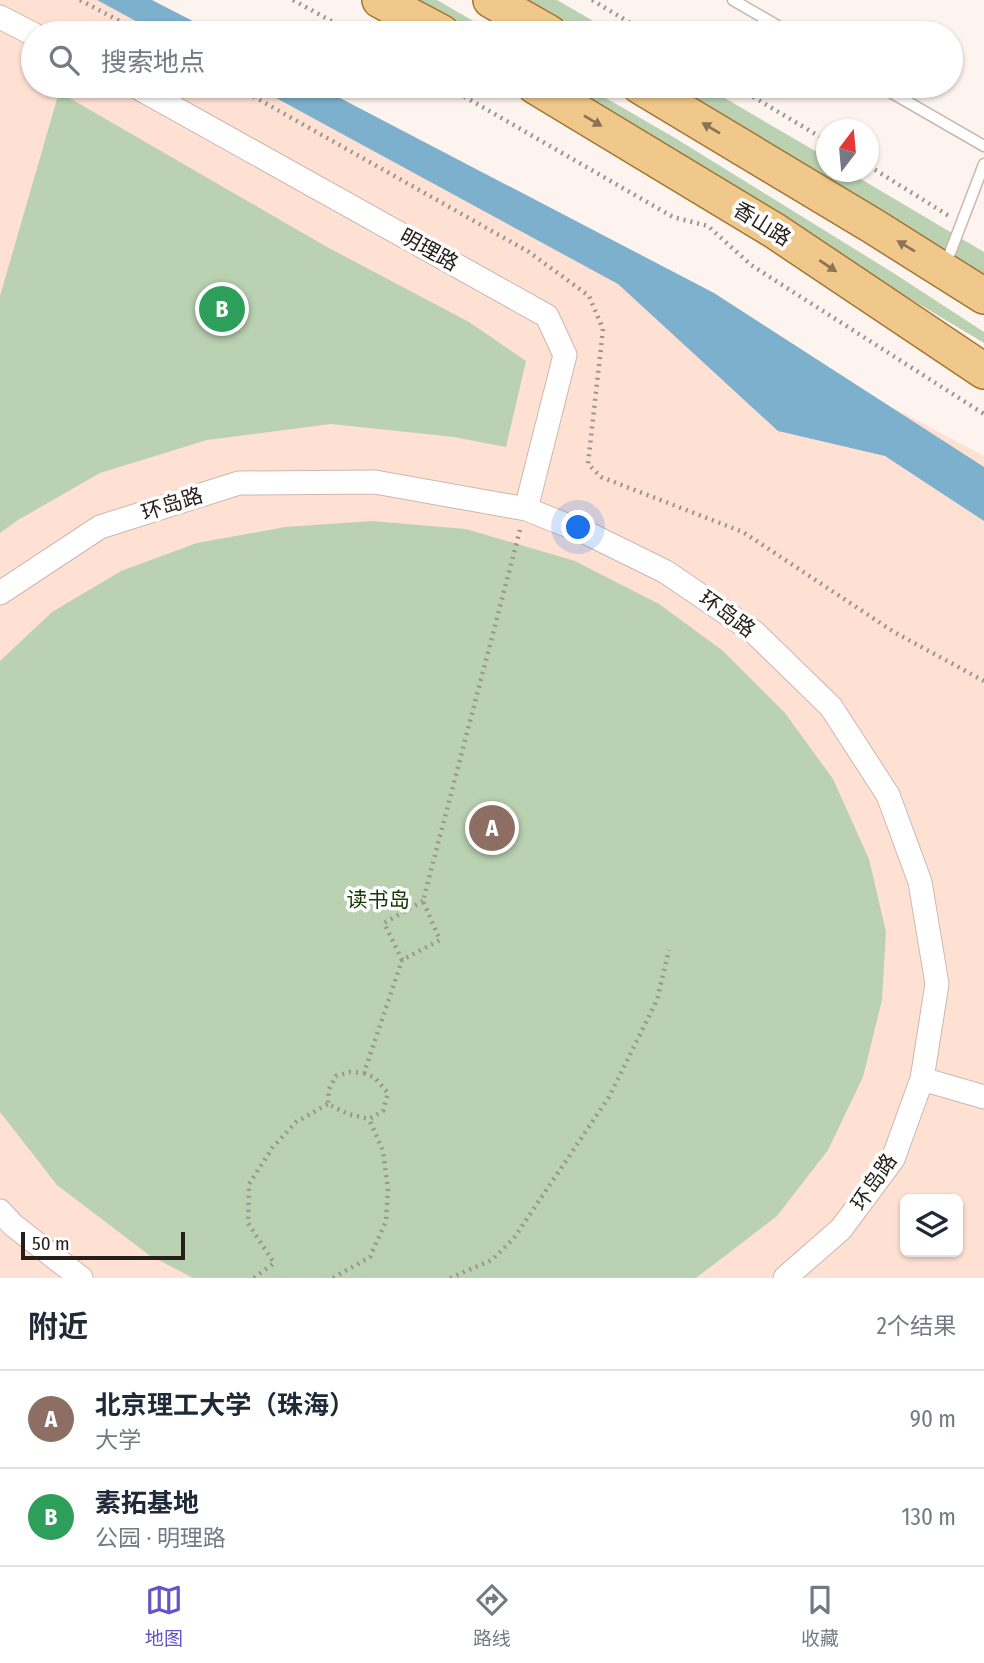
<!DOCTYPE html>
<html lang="zh">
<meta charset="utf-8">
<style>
:root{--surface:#fff;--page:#f2f2f3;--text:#1f2937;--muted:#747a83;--line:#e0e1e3;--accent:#6453cc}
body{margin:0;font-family:"Fira Sans Condensed","Noto Sans SC",sans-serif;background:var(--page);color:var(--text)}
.controls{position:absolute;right:21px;bottom:21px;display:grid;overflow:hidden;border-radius:10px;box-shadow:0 2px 5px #0004}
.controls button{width:63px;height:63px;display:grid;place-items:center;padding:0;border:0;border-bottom:2px solid var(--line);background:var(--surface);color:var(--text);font:35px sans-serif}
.compass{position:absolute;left:816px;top:119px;width:63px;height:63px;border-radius:50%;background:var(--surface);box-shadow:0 2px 5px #0004;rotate:16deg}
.scale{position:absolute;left:21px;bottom:18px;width:164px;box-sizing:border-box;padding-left:7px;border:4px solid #251e1a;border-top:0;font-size:19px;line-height:24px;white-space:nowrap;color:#251e1a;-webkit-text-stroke:5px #fff;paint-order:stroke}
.you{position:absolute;left:579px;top:528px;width:24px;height:24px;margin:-18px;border:5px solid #fff;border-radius:50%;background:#1a73e8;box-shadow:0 0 0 10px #1a73e833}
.badge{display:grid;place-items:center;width:46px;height:46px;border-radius:50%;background:var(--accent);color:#fff;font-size:23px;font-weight:700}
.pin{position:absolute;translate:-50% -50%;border:4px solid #fff;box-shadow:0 2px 7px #0006}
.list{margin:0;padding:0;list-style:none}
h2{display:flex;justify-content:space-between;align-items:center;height:91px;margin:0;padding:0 28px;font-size:30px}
h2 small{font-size:23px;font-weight:400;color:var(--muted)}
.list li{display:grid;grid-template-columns:46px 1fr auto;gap:21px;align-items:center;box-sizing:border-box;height:98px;padding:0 28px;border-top:2px solid var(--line)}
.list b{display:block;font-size:26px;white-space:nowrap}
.list p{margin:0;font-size:23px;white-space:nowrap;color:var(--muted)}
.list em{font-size:23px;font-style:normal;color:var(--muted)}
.icon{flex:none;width:38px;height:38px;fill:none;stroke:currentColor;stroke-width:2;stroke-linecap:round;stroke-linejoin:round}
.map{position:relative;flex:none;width:984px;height:1278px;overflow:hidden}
.search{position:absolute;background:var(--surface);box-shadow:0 2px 5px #0004;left:21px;right:21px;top:21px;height:77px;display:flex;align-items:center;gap:18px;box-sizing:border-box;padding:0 24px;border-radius:38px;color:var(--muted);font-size:26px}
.sheet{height:287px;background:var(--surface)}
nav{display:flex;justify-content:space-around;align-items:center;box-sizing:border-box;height:98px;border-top:2px solid var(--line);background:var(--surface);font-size:19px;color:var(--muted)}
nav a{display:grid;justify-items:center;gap:4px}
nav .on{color:var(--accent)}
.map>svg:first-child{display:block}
.built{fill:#ffe1d4;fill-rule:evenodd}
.green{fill:#bad2b2}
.water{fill:#7db0cd}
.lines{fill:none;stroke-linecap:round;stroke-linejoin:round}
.service-casing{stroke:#ccb7ae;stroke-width:13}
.minor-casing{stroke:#ccb7ae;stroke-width:25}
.primary-casing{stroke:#a47533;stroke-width:38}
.path{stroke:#9c948f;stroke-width:4.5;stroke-dasharray:2 5;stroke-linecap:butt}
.service{stroke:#fff;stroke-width:10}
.minor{stroke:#fff;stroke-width:23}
.primary{stroke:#f1c88c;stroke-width:35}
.oneway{fill:#8b7353}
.labels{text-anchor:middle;stroke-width:7;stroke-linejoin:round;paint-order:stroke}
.street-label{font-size:21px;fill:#251e1a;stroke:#fff}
.park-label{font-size:21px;fill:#113b00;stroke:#fff}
</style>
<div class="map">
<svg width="984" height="1278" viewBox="0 0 984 1278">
<rect width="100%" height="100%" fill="#fdf4ef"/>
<!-- built -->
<path class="built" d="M0,0H124L187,33H33V86H286L984,456V1278H0ZM905,1199H958V1252H905Z"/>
<!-- green -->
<path class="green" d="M405,0H437L494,33H465Z
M514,0H557L614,33H570Z
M555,86H585L675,138L895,274L984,332V343Z
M658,86H704L817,152L826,158L827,172H849L984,252V277Z
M59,92L327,247L469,322L526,361L506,447L454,437L331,424L207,440L100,473L18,520L0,533V296Z
M372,521L466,529L575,561L659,604L722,650L785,713L833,779L869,859L886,932L882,1000L863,1077L828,1150L777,1216L696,1278H193L149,1255L57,1185L0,1112V661L52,612L121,571L197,543L285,527Z"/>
<!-- water -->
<path class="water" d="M97,0H152L216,33H158Z
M254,86H317L714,293L984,467V521L885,456L778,431L618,284Z"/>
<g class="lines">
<!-- service casing -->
<g class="service-casing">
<path id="service" d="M733,0L790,33
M880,86L984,146
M945,266L984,164"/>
</g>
<!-- minor casing -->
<g class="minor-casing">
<path id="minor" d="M0,17L33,34
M135,86L547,316L565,355L526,509
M0,593L100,527L239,483L375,482L526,509L589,534L666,572L754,632L831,707L888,795L920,882L937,984L922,1079L893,1159L841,1229L785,1278
M922,1079L984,1097
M0,1211L13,1225L81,1278"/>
</g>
<!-- primary casing -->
<g class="primary-casing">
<path id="primary" d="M380,0L442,33
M491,0L549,33
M535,86L775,231L984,371
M640,86L873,226L984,296"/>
</g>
<!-- path -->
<path class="path" d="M80,0L142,33
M293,0L353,33
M592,0L647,33
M235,86L529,252L589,296L603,329L588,464L601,477L743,532L894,632L984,681
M446,86L673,217L708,226L751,265L984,414
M735,86L827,141
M869,166L949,216
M423,901L384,923L402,960L440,940L423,901L520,530
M364,1073L375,1078L388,1093L383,1111L369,1119L348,1114L328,1104L329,1089L336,1076L350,1072L364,1073L402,960
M254,1278L274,1263L248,1223L249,1184L273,1147L296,1122L328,1104
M333,1278L370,1257L386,1221L388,1189L383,1151L369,1119
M450,1278L492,1260L514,1238L609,1097L657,1000L669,950"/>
<!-- service -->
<use href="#service" class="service"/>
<!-- minor -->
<use href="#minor" class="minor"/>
<!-- primary -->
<use href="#primary" class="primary"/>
</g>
<!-- one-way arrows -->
<defs><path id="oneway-solid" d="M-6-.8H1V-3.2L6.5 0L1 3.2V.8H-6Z" transform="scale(1.75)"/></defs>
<g class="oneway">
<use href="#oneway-solid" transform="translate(593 121) rotate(31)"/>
<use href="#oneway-solid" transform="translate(711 128) rotate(-149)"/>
<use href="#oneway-solid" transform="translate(906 246) rotate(-149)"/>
<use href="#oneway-solid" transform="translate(828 266) rotate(34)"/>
</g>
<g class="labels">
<!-- street labels -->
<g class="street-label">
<text transform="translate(762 224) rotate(32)" y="7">香山路</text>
<text transform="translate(429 250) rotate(29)" y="7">明理路</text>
<text transform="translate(172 504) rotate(-18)" y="7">环岛路</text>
<text transform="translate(727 614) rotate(36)" y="7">环岛路</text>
<text transform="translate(874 1182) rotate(-56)" y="7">环岛路</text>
</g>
<!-- park labels -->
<g class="park-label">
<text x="378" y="907">读书岛</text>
</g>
</g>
</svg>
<div class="controls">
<button><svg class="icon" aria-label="layers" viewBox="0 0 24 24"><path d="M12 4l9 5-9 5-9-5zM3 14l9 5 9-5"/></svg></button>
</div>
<svg class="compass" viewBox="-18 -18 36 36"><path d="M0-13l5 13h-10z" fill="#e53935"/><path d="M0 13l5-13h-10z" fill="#747a83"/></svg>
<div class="scale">50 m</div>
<div class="you"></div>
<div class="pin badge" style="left:492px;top:828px;background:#8d6e63">A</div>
<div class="pin badge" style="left:222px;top:309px;background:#2e9e5b">B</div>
<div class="search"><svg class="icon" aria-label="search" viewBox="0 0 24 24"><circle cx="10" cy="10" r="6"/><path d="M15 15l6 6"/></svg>搜索地点</div>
</div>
<section class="sheet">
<h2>附近<small>2个结果</small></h2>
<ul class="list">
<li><span class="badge" style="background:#8d6e63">A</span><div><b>北京理工大学（珠海）</b><p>大学</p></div><em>90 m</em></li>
<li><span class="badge" style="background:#2e9e5b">B</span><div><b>素拓基地</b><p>公园 · 明理路</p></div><em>130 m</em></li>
</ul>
</section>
<nav>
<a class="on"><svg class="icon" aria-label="map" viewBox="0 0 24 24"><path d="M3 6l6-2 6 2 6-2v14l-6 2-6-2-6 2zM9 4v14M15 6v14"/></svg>地图</a>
<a><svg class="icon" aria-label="directions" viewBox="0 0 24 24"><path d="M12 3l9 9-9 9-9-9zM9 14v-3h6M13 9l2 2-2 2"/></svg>路线</a>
<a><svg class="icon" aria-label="saved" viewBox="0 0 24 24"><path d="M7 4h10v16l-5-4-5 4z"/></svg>收藏</a>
</nav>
